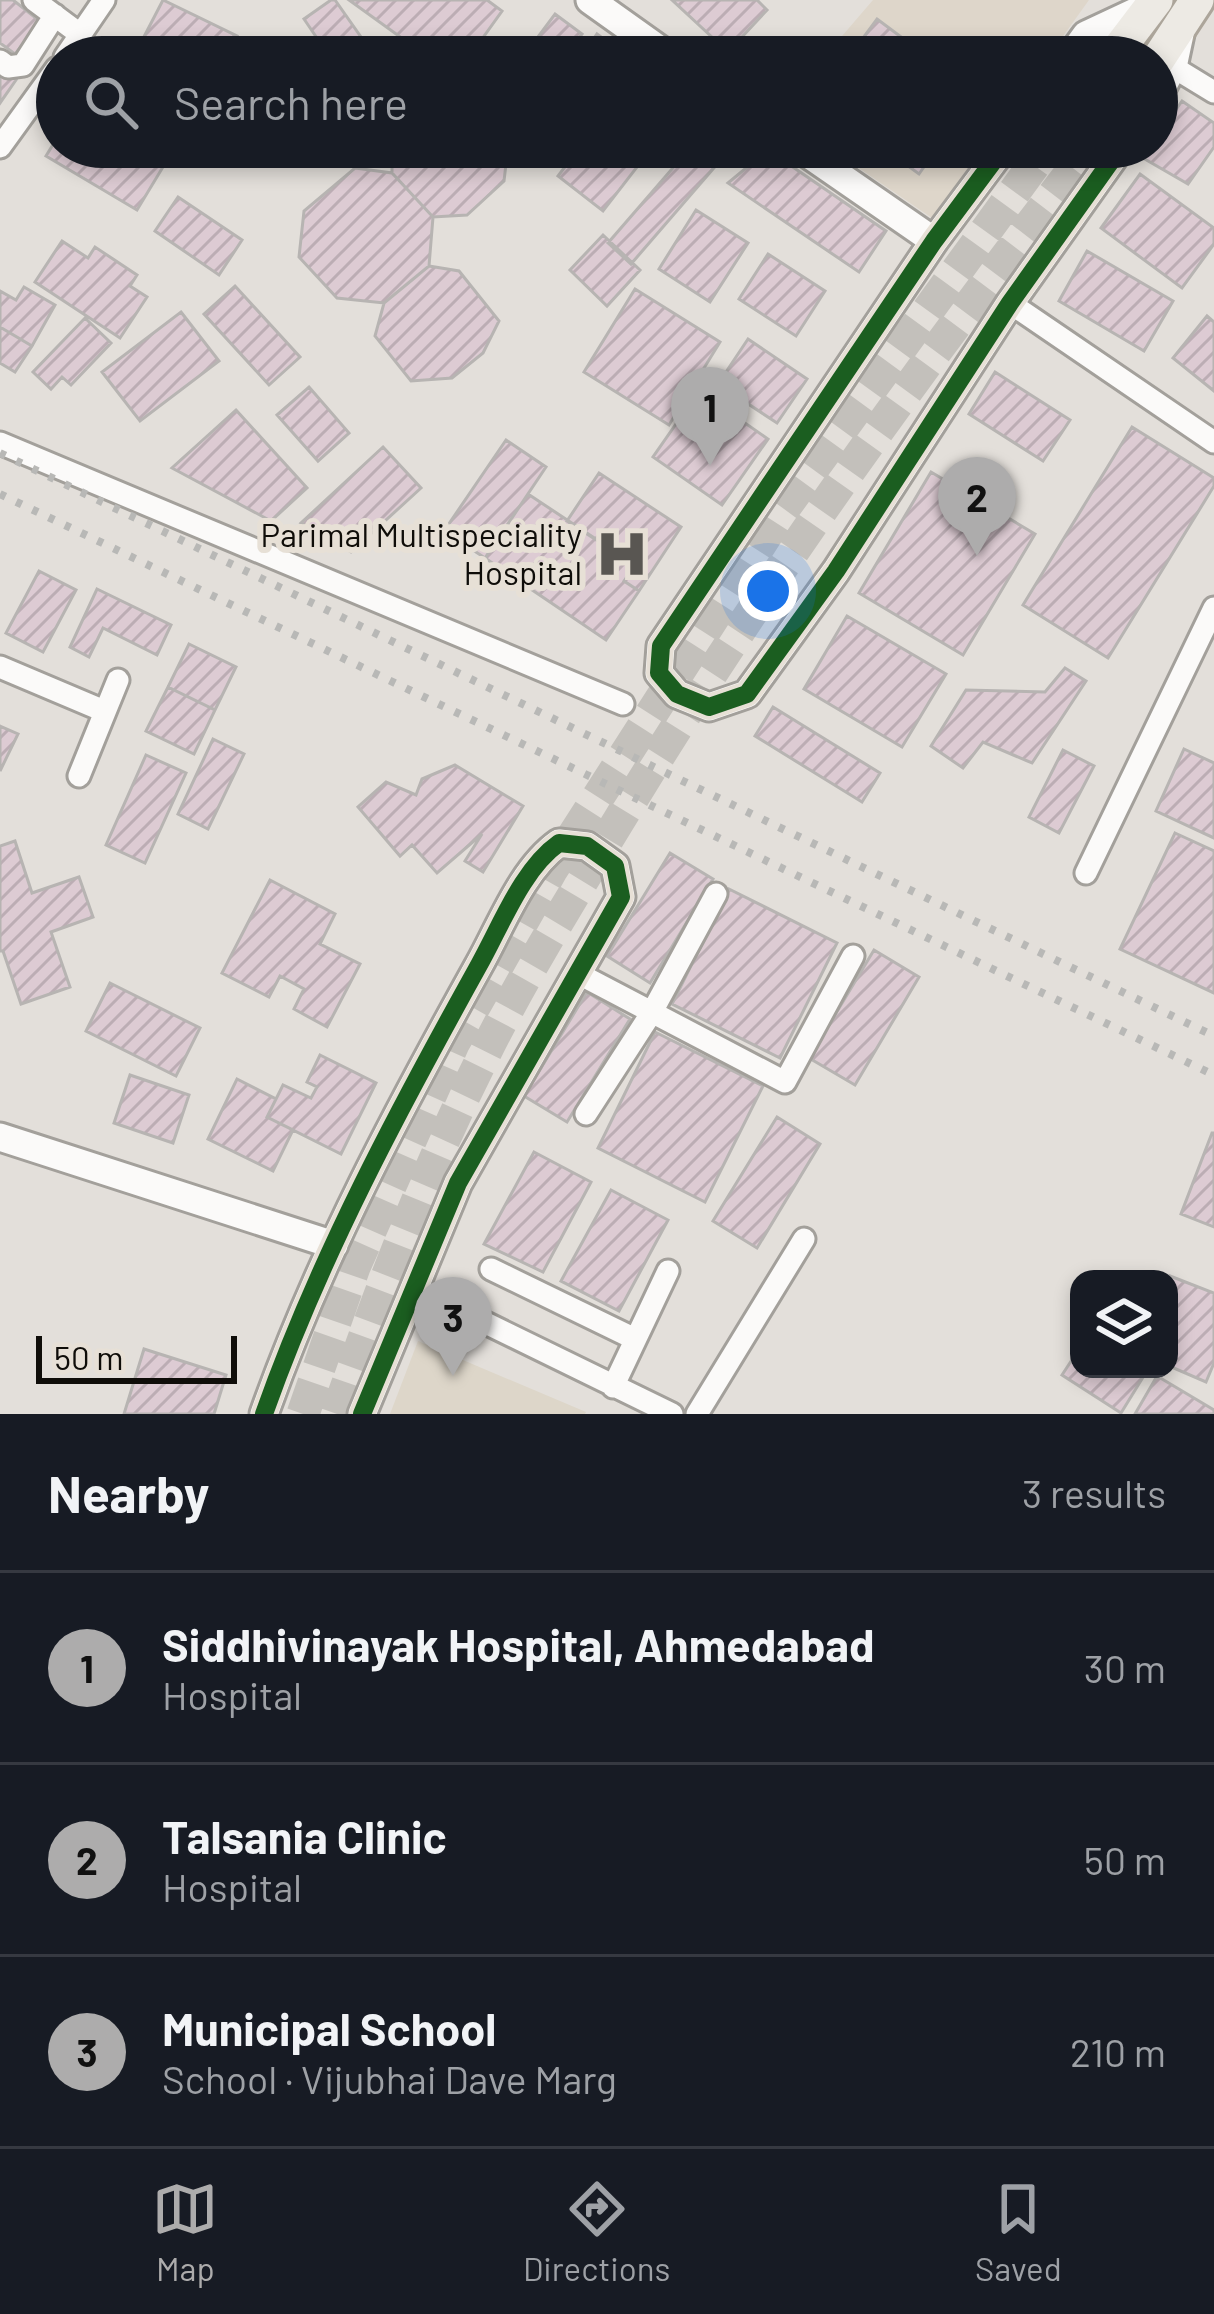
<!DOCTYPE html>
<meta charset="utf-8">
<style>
:root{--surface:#171b24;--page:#242831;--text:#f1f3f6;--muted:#9ea1a6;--line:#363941;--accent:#adacac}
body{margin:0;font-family:Barlow,sans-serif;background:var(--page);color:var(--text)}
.controls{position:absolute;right:36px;bottom:36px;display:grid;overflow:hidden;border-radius:24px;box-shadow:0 6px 18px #0003}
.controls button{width:108px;height:108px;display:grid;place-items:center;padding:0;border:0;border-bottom:3px solid var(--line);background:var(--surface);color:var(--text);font:60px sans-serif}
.scale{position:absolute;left:36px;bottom:30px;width:201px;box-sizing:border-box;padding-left:12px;border:6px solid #0f0d09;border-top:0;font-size:33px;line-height:42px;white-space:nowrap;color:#0f0d09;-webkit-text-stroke:9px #e7e0d6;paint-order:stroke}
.you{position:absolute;left:768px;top:591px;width:42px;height:42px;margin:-30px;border:9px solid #fff;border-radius:50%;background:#1a73e8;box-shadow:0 0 0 18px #1a73e833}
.badge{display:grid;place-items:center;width:78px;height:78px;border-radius:50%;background:var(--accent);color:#111;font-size:39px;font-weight:700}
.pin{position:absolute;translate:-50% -99px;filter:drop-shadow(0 3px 6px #0008)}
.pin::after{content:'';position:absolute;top:63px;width:42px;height:36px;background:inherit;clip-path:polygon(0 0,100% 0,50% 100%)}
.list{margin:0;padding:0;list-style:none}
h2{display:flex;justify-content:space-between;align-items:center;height:156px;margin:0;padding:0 48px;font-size:51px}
h2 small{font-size:39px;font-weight:400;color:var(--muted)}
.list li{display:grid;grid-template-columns:78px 1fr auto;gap:36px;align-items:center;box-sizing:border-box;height:192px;padding:0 48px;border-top:3px solid var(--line)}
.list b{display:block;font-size:45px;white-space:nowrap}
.list p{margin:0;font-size:39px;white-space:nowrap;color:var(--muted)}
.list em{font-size:39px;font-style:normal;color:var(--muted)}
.icon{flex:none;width:66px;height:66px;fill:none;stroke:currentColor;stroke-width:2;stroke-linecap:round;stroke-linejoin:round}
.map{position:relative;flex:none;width:1214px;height:1414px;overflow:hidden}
.search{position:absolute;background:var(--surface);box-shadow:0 6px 18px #0003;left:36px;right:36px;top:36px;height:132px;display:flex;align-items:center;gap:30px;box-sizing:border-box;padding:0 42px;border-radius:66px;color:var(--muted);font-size:45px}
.sheet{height:732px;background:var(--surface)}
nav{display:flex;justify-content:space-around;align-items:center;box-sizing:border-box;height:168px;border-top:3px solid var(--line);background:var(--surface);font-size:33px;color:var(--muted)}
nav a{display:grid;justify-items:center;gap:6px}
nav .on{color:var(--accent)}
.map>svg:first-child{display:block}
.built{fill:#ded6ca}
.education{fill:#ddd6c9}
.building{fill:url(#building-hatch);stroke:#b7b4b2;stroke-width:3}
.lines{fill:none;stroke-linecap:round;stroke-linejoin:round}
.primary-tunnel{stroke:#c3c0bb;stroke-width:33;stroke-dasharray:33 16;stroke-linecap:butt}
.minor-casing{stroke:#a3a09b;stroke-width:27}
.tertiary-casing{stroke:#a3a09b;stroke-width:33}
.primary-casing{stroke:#aca59a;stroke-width:39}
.minor{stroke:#fbfaf9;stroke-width:21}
.tertiary{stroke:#fbfaf9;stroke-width:27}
.primary{stroke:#edeae4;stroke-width:33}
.rail{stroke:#b8b8b6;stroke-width:8;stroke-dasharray:6 12;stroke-linecap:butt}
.cycleway-casing{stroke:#e7e0d6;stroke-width:26}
.cycleway{stroke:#1b5e20;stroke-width:18}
.labels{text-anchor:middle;stroke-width:12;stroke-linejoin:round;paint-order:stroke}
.poi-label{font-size:33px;fill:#0f0d09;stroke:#e7e0d6;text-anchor:end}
</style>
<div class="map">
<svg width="1214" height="1414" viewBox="0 0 1214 1414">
<defs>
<pattern id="building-hatch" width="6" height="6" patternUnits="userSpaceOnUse" patternTransform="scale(3)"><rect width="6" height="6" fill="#ddcbd3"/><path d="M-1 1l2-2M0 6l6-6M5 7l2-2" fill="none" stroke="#bcadb4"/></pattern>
</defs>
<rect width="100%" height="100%" fill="#e3dfda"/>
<!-- built -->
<path class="built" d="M873,0H1089L1048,57H824Z
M828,147H983L932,218Z"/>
<!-- education -->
<path class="education" d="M418,1341L586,1412L585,1414H390Z"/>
<!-- building -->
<path class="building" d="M0,0H13L41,22L15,54L0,43Z
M163,0L237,36L226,57L135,54Z
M331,0H335L375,57H307L321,44L304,19Z
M349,0H487L502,11L469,57H428Z
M672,0H757L767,10L728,52Z
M555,14L582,34L569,50L578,57H523Z
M877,19L928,57H849Z
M597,34L624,54L621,57H581Z
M0,69L16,80L0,103Z
M1182,101L1214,123V147L1188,184L1143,158L1150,147H1157V137Z
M57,138V147H175L137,210L46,156Z
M392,147H508L504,181L467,215L433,217L392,173Z
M580,147H649L651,149L603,211L558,176Z
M691,147H732L631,264L608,243Z
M882,147H938L919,174Z
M768,150L886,231L859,272L728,183Z
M355,168L392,173L433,217L429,266L384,303L337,298L299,257L304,211Z
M1140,174L1214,228V244L1182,288L1101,228Z
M178,197L242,240L219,275L155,231Z
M696,210L748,243L710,302L659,269Z
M603,235L640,270L607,306L570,270Z
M62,241L88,258L95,247L137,275L130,286L147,297L120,338L35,282Z
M1087,251L1173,301L1144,351L1059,301Z
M768,254L825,291L796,336L739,299Z
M429,266L459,271L499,321L483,353L452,378L411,381L375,336L384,303Z
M235,286L300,357L269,385L204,314Z
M24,287L55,305L32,346L0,327V291L16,300Z
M635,289L720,342L669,425L584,372Z
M181,312L219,361L140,421L102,372Z
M1207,316L1214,322V391L1173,358Z
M85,318L111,343L71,385L62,377L51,389L33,372Z
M0,327L32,346L15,372L0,363Z
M748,339L807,379L777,423L718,384Z
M995,372L1070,420L1043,461L969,414Z
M309,387L349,433L318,461L277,415Z
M699,391L768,439L722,505L653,457Z
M236,410L307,488L271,521L172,468Z
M1132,427L1214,478V486L1108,658L1023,605Z
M506,440L546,467L485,558L444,531Z
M383,447L421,488L351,552L301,523Z
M931,472L1035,534L963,655L859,593Z
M599,473L681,527L639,591L624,581L635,565L567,521Z
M528,494L635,565L624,581L639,591L606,640L485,558Z
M39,571L76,590L43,652L6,633Z
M97,589L171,625L157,655L103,628L89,657L70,647Z
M847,616L946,674L902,747L804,689Z
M189,644L236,667L215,710L168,687Z
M1065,668L1086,681L1032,763L983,742L963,768L931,746L966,690L1045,692Z
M168,687L215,710L194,754L146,731Z
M773,707L880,773L862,802L755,736Z
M0,726L18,734L0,771Z
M213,739L244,754L208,829L178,814Z
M1184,749L1214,763V838L1156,811Z
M1063,750L1094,766L1059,833L1029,817Z
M146,755L186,773L145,863L106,845Z
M455,765L523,806L483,872L465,861L482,834L437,873L412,845L400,856L358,807L386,782L416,795L422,779Z
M1175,833L1214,851V993L1120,949Z
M15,841L32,893L79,877L93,917L51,932L70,987L21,1004L3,951H0V846Z
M670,853L713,879L650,983L607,956Z
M270,880L335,914L320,944L360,964L327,1027L294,1009L304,989L280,976L269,997L222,973Z
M729,889L837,943L780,1058L672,1004Z
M874,950L919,977L855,1085L809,1058Z
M110,983L200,1028L176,1076L86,1031Z
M587,992L630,1019L567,1122L524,1096Z
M655,1032L763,1086L705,1202L598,1148Z
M320,1055L376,1083L341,1154L267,1117L283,1085L311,1098L317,1087L307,1082Z
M130,1075L189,1095L173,1143L114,1123Z
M237,1079L276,1099L267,1117L293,1130L273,1171L208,1139Z
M777,1117L820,1144L757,1248L713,1221Z
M1212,1133H1214V1227L1181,1214Z
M534,1152L591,1182L543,1272L484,1244Z
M611,1190L668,1220L619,1311L561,1281Z
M1170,1276L1214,1293V1363L1206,1382L1169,1366Z
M144,1349L226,1375L214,1414H124Z
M1079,1349V1369H1137L1145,1374L1121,1413L1062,1375Z
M1157,1376L1214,1410V1414H1135Z"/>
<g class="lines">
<!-- primary-tunnel -->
<path class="primary-tunnel" d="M303,1414L354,1267L453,1044L552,869L779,515L1047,147
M337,1414C379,1294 424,1175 481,1061C522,977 573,896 621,817C763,583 923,362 1091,147"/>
<!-- minor casing -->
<g class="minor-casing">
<path id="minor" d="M34,0L81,35
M65,57L104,0
M0,61L8,67L23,65L55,15
M1173,67L1214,92
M0,147L57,68
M1010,303L1214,442
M0,443L623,704
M0,667L104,711
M79,776L118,680
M1086,873L1214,608
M579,974L785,1082L853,956
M586,1114L652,1012L716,894
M491,1269L635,1339
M414,1288L672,1414
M613,1387L668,1271
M697,1414L804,1239"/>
</g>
<!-- tertiary casing -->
<g class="tertiary-casing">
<path id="tertiary" d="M590,0L670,57
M1070,57L1086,35L1150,5
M1157,97L1173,67L1180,34
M798,147L934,241
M1004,147L934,241L661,646L659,673L677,694L709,707L747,694L836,571L1010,303L1121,147
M0,1137L334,1245
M264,1414C319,1258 399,1109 479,965C501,926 522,869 559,843L587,846L615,866L621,897L458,1183L362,1414"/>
</g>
<!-- primary casing -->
<g class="primary-casing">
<path id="primary" d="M1118,50L1156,0
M1157,61L1197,0"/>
</g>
<!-- minor -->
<use href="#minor" class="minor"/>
<!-- tertiary -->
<use href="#tertiary" class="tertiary"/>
<!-- primary -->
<use href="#primary" class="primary"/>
<!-- rail -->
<path class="rail" d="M0,453L1214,1036
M0,494L1214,1075"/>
<!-- cycleway casing -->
<g class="cycleway-casing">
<path id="cycleway" d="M1004,147L934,241L661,646L659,673L677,694L709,707L747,694L836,571L1010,303L1121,147
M264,1414C319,1258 399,1109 479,965C501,926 522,869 559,843L587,846L615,866L621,897L458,1183L362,1414"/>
</g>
<!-- cycleway -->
<use href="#cycleway" class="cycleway"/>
</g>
<!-- icons -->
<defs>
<g id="hospital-bare" transform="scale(4.14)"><path d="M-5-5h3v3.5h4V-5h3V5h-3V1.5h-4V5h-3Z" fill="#595652" stroke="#e7e0d6" stroke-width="2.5" paint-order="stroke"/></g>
</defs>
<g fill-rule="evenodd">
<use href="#hospital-bare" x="622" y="554"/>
</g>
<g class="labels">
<!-- poi labels -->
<g class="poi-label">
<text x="582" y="547">Parimal Multispeciality<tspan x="582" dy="38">Hospital</tspan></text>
</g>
</g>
</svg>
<div class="controls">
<button><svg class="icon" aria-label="layers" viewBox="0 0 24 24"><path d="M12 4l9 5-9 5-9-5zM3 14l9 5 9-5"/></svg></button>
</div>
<div class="scale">50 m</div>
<div class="you"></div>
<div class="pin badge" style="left:710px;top:466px">1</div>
<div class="pin badge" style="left:977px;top:556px">2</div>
<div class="pin badge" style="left:453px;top:1376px">3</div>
<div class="search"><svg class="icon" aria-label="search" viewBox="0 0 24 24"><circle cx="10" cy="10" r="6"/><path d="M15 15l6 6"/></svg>Search here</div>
</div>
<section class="sheet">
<h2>Nearby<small>3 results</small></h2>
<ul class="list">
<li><span class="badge">1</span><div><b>Siddhivinayak Hospital, Ahmedabad</b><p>Hospital</p></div><em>30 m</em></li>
<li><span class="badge">2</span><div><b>Talsania Clinic</b><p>Hospital</p></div><em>50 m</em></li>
<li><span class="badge">3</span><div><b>Municipal School</b><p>School · Vijubhai Dave Marg</p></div><em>210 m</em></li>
</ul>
</section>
<nav>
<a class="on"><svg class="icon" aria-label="map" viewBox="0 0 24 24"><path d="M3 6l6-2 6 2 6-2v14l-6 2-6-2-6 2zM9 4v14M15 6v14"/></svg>Map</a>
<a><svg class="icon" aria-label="directions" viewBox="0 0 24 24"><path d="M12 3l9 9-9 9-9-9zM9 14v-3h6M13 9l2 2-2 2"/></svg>Directions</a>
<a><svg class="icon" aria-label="saved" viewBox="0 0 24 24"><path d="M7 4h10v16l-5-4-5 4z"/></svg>Saved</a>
</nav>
